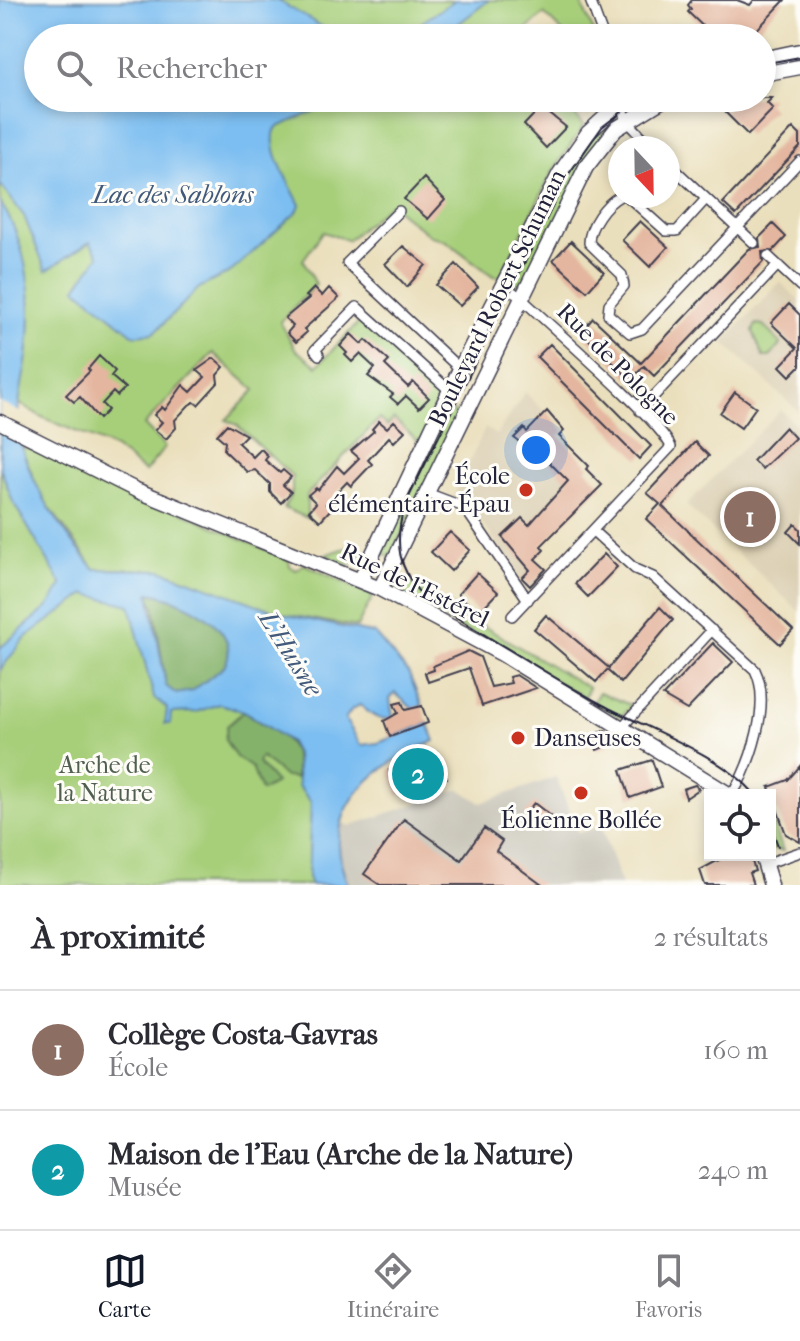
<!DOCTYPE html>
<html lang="fr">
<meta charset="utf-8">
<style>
:root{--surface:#fff;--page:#f2f2f3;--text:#2b2b33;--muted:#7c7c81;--line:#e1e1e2;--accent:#111827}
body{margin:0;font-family:"IM FELL French Canon",serif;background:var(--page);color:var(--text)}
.controls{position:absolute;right:24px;bottom:24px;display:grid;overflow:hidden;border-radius:0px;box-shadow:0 4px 12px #0003}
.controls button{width:72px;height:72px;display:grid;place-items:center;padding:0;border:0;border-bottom:2px solid var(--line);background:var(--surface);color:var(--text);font:40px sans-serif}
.compass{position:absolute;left:608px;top:136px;width:72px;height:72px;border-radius:50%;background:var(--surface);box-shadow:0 4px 12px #0003;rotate:158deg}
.you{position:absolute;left:536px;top:450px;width:28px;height:28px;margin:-20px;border:6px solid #fff;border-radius:50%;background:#1a73e8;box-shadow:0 0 0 12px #1a73e833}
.badge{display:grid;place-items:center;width:52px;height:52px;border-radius:50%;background:var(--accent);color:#fff;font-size:26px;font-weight:700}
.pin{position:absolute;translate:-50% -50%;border:4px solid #fff;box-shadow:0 2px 8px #0006}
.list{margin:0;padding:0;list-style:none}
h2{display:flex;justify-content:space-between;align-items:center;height:104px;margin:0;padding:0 32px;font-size:34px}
h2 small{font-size:26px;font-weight:400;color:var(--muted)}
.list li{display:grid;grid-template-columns:52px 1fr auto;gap:24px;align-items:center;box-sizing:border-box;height:120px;padding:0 32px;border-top:2px solid var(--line)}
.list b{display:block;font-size:30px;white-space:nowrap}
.list p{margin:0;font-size:26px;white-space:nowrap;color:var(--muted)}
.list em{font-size:26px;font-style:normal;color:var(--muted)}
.icon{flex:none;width:44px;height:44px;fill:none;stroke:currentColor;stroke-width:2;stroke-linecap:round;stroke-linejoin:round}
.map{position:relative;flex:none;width:800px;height:885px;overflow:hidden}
.search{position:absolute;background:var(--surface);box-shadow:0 4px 12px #0003;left:24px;right:24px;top:24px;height:88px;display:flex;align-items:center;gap:20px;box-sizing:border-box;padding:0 28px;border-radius:44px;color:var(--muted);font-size:30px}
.sheet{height:344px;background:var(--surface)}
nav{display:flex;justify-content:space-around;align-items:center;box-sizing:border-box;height:112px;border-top:2px solid var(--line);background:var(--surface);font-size:22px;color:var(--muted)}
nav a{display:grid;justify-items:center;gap:4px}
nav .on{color:var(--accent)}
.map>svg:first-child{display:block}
.built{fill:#dbcfb2}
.industrial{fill:#c8c4b8}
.green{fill:#a7cf7a;stroke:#64785a;stroke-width:2}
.forest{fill:#85b26a;stroke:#546a52;stroke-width:2}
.water{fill:#7bbef1;stroke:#4e7096;stroke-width:2;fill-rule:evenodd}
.pier{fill:#eadfbc}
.building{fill:#e4b69f}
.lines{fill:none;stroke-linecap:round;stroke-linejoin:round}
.street-casing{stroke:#403e4e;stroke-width:12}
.secondary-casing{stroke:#403e4e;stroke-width:17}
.street{stroke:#fff;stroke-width:9}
.secondary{stroke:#fff;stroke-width:14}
.tram{stroke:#22223b;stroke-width:2}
.poi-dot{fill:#c8321e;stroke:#fdfcf7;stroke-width:3}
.labels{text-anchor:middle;stroke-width:6;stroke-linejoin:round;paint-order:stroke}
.street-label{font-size:24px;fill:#22223b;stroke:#fdfcf7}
.poi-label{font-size:24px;fill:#22223b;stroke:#fdfcf7;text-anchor:end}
.park-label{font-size:24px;fill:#515f51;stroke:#fdfcf7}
.water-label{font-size:26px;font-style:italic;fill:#41597b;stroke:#fdfcf7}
</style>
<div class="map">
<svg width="800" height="885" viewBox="0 0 800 885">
<rect width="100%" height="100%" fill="#fdfcf7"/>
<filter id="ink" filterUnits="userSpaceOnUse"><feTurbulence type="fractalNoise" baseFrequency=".0125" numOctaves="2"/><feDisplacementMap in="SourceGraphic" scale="16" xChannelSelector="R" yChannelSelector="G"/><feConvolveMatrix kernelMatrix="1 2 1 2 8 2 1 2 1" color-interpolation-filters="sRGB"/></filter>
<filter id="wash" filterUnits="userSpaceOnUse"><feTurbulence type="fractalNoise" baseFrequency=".006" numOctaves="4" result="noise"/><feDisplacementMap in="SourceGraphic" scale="32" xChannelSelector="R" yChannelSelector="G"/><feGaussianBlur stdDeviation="1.8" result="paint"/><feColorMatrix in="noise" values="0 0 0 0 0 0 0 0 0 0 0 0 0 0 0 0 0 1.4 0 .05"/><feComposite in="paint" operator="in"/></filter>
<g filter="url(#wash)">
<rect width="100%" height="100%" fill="#eadfbc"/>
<!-- built -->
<path class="built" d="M780,282L800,301V413L723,342Z
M525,392L564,431L557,439L589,466L539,545L544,550L535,559L547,571L529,592L477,515L476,506L454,496L485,428L496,435Z
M781,410L800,429V612L686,505Z"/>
<!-- industrial -->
<path class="industrial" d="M556,777L578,833L601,826L621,885H348L340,859L342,822L350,826L460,789L481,803Z"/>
<!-- green -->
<path class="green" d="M0,0H580L596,38H569L544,14L517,38H38V98H559L584,125L553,171L500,277L493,276L446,241L429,235L390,204L348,240L323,232L303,260L316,284L280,322L296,350L317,366L362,319L446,398L421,444L394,419L387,426L379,419L307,495V518L284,508L292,492V476L237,425L226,420L255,390L213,353L144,425L165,447L145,472L115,448L42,417L17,402C29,347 35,310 20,254C15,235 11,219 0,202Z
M609,118L617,123L522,284L517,283L513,278L577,154Z
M0,312L5,442L76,569L133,594L162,691L221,687L307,729L338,885H0Z
M756,324L763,325L781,344L770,357H763L753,331Z
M446,408L461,415L390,557L379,551Z
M21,447L54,455L289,560L290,566L296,570L304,564L373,596L357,627L283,614L161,570L95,569L41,496Z
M349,547L365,556L349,565L324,555Z
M391,572L589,688L584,697L399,593L391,579Z
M599,692L633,706L619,717L593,702Z
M770,813L783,851L770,848Z"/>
<!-- forest -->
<path class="forest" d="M148,593C178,596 247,628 224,667L192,691L176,694L166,686L154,606Z
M244,711C272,735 300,733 296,778L285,777L261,757L258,763L276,783L261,791L252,768L236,757L225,740L227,726Z"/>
<!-- water -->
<path class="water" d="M0,0H277L341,38H38V98H344L276,128C266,149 291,185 300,205L297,212L232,271L199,288L154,333L134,335L76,288L99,256L90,242L46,271L24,216L0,184Z
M455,0H489L440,38H384L412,29Z
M0,202C30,247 34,305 27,357C22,388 13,417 22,448C34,490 66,537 95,569L161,570L283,614L375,634L409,674L422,706L413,709L395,693L390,699L393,717C378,723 371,714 360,705L352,709L345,719L361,745L378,743L428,723L435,741C372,766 317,809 348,885H311L308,877L311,802L298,786L296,755L290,742L244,711L219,704L196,712L171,713L170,724H165L167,708L154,698L130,605L86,594L26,637L0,670V648L48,607L62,585L13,502L0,467ZM149,593C178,596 247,628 224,667L192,691L176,694L166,686Z"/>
<!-- pier -->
<path class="pier" d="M0,402L22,413L25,441L0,429Z"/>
<g id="blocks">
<!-- building -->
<path class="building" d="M692,0H737L750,5L754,0H785L749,38H724L718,32L714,37L688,12L691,9L688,5Z
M724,98H772L767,103L773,109L748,135L725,112L730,103Z
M541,107L566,127L546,148L524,125Z
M793,128L800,135V147L736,215L723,203Z
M424,178L445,200L428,219L404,199Z
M640,221L668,247L650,267L622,240Z
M773,224L786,237L773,251L762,252L763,262L654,376L644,366L631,380L581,332L593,318L641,363L749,249L760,247L759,238Z
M571,241L604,272L587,291L553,260Z
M403,246L426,265L407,287L385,264Z
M456,264L478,287L460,306L436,285Z
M314,288L322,296L329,288L339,298L304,329L307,332L296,342L287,333L293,326L285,318L309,298L306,296Z
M789,304L800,315V366L790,376L780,366L797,348L771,323Z
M351,334L362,344L366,340L389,361L385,365L408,387L413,382L429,398L419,408L406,396L398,404L390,397L393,394L368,376L375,368L360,354L352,362L345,355L347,353L340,346Z
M550,344L651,446L639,459L537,357Z
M99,356L115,371L111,376L125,388L117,396L113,392L102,404L108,410L99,419L80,397L74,402L66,395L90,371L88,369Z
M214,358L224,367L217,375L218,383L198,405L194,402L189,405L175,420L176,428L166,439L155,430L162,422L154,415L162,407L165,410L183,385L191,392L205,377L197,370Z
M735,392L756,407L741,428L720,413Z
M547,411L564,431L559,436L589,466L586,469L602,485L541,546L544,550L535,559L546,569L530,586L522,578L530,570L502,537L522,518L529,525L568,481L536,449L533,452L514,438L524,428L527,432Z
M379,421L387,428L394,421L405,431L394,442L389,437L368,460L372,464L351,486L347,482L326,504L331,509L320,521L309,511L316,503L308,495L316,488L318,490L337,466L344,473L359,458L351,451L374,431L372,429Z
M227,424L246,435L238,443L253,457L261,449L268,456L265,460L280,473L283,470L291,477L283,485L291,492L281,503L270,492V484L255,470L247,472L224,450L225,442L217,435Z
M785,427L795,438L762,469L753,461Z
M695,442L709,456L662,506L793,630L780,644L646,519L660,504L647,493Z
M795,524L800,529V544L788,532Z
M450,532L470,550L451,571L431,552Z
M604,554L617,567L588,597L575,584Z
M477,573L498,592L478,613L458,594Z
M660,607L673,620L621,683L607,670L596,682L534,629L546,615L609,668Z
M713,643L733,662L687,710L663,696Z
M468,651L480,657L491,687L511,683L509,677L516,675L536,688L482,706L469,668L428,682L425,673L434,670L433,666Z
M402,702L405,710L422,706L428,723L390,737L384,721L398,713L394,704Z
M605,730L613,735L606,738L609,745L597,750L592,735Z
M437,752L447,778L399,795L389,770Z
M652,760L661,787L630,798L621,770Z
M800,766V842L786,834L769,787L788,780Z
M695,785L699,789L686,798L683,789Z
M534,803L551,816L542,829L524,815Z
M404,819L461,860L484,828L502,841L496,851L542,885H380L364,874Z
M728,855H750L755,871L749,873L753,885H705L700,870Z"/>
</g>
</g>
<g filter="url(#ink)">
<use href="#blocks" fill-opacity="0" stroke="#403e4e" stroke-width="2"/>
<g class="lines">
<!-- street casing -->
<g class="street-casing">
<path id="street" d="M590,0L604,38
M621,101L627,121L653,148
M668,163L754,243
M620,196C605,204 589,226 589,243L622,275L624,286L609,304L608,314L630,333L642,329L800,161
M627,196L666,231H677L706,199
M399,211L347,263L460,369
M768,256L800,286
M505,286L521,298C548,324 661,421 671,447L512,616
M319,355L315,350L357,307L450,391
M640,411L778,265
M427,493L464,507L528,600
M593,531L635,569L653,577L755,670C772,704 750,765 732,795
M621,728L712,630
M765,864L800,852"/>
</g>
<!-- secondary casing -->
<g class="secondary-casing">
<path id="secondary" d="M762,59L800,51
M762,74L800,67
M0,422L136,490L380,589L502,654L730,795
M360,581L460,369L560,173L588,133L626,98
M380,589L586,167L616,129L666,98
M762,855L771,885"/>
</g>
<!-- street -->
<use href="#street" class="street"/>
<!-- secondary -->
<use href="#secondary" class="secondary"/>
<!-- tram -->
<path class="tram" d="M762,64L800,57
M640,98L602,127L568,175L404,507C394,543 398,569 423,597C483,633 542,672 603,705C646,728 726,757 755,795
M770,823L778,846"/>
</g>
</g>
<!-- markers -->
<g class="poi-dot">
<circle cx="526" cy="490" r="8"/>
<circle cx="518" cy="738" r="8"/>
<circle cx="581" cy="793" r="8"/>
</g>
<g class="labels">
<!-- street labels -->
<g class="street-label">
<text transform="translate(497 298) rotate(-64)" y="8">Boulevard Robert Schuman</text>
<text transform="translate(618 364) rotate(45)" y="8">Rue de Pologne</text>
<text transform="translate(415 585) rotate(26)" y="8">Rue de l'Estérel</text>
</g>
<!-- poi labels -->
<g class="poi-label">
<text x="510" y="484">École<tspan x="510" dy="28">élémentaire Épau</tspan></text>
<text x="534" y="746" text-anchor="start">Danseuses</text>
<text x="581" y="828" text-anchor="middle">Éolienne Bollée</text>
</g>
<!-- park labels -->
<g class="park-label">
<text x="105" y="773">Arche de<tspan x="105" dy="28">la Nature</tspan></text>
</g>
<!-- water labels -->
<g class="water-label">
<text x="173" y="203">Lac des Sablons</text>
<text transform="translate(291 653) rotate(58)" y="9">L'Huisne</text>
</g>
</g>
</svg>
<div class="controls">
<button><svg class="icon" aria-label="locate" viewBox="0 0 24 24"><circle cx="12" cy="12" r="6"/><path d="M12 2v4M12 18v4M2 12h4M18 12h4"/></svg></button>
</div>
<svg class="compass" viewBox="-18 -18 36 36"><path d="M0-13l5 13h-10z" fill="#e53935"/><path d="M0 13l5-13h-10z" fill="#7c7c81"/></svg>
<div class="you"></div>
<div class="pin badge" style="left:750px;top:517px;background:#8d6e63">1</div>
<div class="pin badge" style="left:418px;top:774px;background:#0f9aa8">2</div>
<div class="search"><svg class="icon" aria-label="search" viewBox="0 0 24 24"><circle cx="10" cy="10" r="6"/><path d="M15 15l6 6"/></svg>Rechercher</div>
</div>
<section class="sheet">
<h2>À proximité<small>2 résultats</small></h2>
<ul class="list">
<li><span class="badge" style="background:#8d6e63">1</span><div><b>Collège Costa-Gavras</b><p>École</p></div><em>160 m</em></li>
<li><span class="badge" style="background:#0f9aa8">2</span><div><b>Maison de l’Eau (Arche de la Nature)</b><p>Musée</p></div><em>240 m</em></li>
</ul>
</section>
<nav>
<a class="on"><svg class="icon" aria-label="map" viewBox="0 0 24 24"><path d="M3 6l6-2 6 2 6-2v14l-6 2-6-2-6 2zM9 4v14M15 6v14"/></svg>Carte</a>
<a><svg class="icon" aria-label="directions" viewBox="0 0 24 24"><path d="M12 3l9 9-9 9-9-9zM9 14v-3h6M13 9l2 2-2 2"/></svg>Itinéraire</a>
<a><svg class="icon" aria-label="saved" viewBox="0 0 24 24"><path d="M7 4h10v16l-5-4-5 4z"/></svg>Favoris</a>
</nav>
